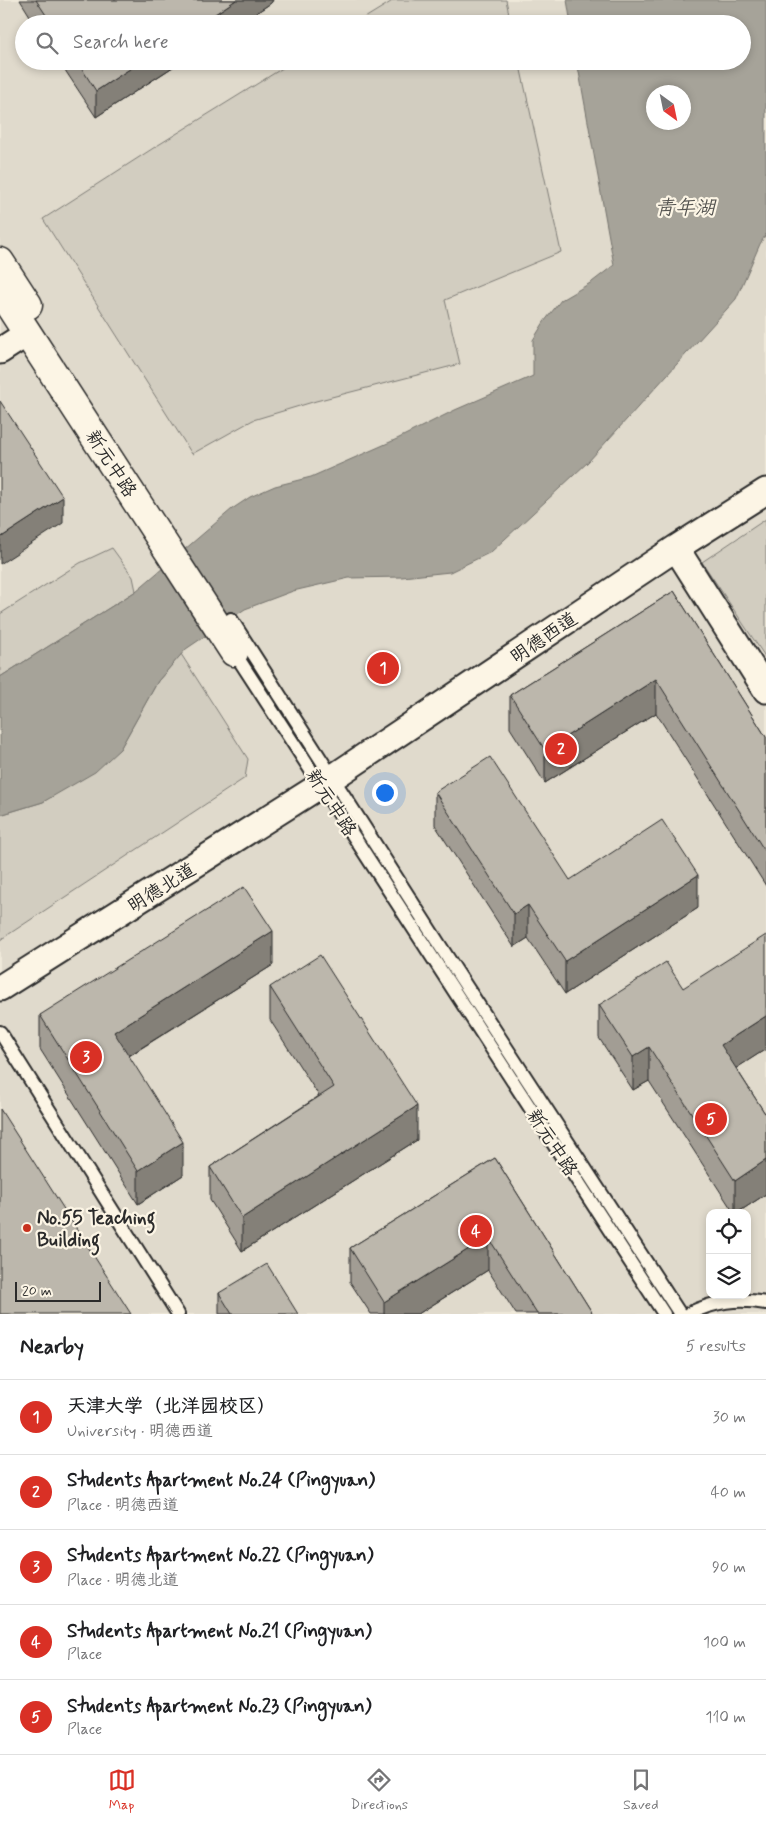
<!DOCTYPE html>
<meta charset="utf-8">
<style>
:root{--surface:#fff;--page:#f2f2f2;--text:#202124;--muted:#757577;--line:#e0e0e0;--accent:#d93025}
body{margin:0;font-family:Mynerve,"LXGW WenKai TC",sans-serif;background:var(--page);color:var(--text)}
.controls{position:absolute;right:15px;bottom:15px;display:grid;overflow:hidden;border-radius:10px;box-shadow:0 2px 8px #0003}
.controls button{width:45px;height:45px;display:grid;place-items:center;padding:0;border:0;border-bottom:1px solid var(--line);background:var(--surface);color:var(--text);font:25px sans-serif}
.compass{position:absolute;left:646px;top:85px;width:45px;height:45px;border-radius:50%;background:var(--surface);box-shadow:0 2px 8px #0003;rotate:147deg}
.scale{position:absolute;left:15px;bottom:12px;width:86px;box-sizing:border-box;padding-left:5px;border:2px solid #2b2b2b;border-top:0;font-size:14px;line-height:18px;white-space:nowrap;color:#2b2b2b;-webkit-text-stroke:4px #fcf5e5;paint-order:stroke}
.you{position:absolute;left:384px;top:792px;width:18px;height:18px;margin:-12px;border:4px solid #fff;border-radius:50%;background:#1a73e8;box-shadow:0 0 0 8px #1a73e833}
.badge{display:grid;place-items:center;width:32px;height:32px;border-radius:50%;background:var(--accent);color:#fff;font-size:16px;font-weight:700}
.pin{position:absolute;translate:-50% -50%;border:2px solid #fff;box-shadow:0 1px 5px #0006}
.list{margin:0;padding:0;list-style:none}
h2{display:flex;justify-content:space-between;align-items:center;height:65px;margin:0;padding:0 20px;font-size:21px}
h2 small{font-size:16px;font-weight:400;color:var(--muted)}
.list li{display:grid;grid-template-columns:32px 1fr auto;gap:15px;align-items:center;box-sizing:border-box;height:75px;padding:0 20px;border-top:1px solid var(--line)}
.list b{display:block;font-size:19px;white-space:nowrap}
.list p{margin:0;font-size:16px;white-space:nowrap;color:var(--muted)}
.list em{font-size:16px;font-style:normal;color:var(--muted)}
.icon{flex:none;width:28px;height:28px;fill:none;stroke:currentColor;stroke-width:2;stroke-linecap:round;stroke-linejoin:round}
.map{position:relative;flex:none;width:766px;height:1314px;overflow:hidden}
.search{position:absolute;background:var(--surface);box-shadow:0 2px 8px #0003;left:15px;right:15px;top:15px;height:55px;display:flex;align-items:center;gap:12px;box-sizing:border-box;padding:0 18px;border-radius:28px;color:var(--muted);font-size:19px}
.sheet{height:440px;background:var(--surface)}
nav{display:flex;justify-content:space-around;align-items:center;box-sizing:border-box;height:70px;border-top:1px solid var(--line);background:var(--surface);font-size:14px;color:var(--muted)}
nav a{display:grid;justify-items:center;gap:2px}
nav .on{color:var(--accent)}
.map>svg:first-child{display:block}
.built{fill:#e0dacc;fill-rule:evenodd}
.green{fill:#d2cdc0;stroke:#7e7c76}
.water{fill:#a6a399;stroke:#75736d;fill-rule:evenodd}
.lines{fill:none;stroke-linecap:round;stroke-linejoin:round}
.lane-casing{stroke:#2b2b2b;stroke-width:16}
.street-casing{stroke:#2b2b2b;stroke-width:29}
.secondary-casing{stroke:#2b2b2b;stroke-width:31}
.lane{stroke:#fcf5e5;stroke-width:12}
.street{stroke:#fcf5e5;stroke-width:25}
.secondary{stroke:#fcf5e5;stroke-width:28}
.wall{fill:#a29d94;stroke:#2b2b2b}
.shaded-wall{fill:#848078;stroke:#2b2b2b}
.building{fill:#bcb7ac;stroke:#2b2b2b}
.poi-dot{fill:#c8321e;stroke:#fcf5e5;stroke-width:2}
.labels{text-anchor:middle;stroke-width:4.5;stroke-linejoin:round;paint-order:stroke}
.street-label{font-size:19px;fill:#2b2b2b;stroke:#fcf5e5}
.poi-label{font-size:19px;font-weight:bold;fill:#2b2b2b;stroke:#fcf5e5;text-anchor:start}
.water-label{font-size:20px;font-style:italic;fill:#565552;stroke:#fcf5e5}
</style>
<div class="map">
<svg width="766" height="1314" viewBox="0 0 766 1314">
<rect width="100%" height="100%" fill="#efe9da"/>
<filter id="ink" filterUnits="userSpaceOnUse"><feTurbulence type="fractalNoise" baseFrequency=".02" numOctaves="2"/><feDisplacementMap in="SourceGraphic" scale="10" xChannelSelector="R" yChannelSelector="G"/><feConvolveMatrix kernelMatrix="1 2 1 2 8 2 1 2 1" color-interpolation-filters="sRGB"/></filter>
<g filter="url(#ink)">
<!-- built -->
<path class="built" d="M0,0H766V1314H0ZM24,24H742V61H24ZM654,92H684V122H654ZM710,1213H747V1295H710Z"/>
<!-- green -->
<path class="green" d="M394,0H506L511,24H355Z
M294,61H519L561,252L445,300L460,364L316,401L253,420L192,454L43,219L155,147Z
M766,519V658L702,562Z
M112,548L133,577L136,591L0,677V614L80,563Z
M181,654L248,759L245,778L0,940V815L43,802L120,749L158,681Z"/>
<!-- water -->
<path class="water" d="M567,0H766V234L760,244L736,299L588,462L491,552L450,572L402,577L349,578L293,591L245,609L186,649L158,681L120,749L95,772L43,802L0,815V677L136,591L232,509L250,497L275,486L311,477L397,439L455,410L533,376V340L544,322L561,300L592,282L614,265L577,61H742V24H571ZM654,92H684V122H654Z"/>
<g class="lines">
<!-- lane casing -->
<g class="lane-casing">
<path id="lane" d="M231,619L455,969L680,1314
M234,652L664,1314
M0,1032L178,1314
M688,1314C715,1301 737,1298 766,1303"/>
</g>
<!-- street casing -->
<g class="street-casing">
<path id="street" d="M0,351L28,333
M676,548L766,690
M0,988L332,778L676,548L766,491"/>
</g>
<!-- secondary casing -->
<g class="secondary-casing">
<path id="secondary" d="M0,262L28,305
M0,291L234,652"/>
</g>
<!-- lane -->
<use href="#lane" class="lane"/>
<!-- street -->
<use href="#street" class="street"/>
<!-- secondary -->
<use href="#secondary" class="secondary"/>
</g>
<!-- wall -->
<path class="wall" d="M20,0H273L271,3L240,24H35Z
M59,61H182L96,117Z
M674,591L766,737V886L656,713L545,783L510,728V695Z
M435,792L570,880L698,908L565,994L528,938L514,947L435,825Z
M273,965L129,1056L183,1175L138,1204L40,1049V1015Z
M270,987L417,1140L242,1251L210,1200V1167L319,1096L270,1020Z
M683,988L766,1049L736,1068L766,1115V1194L737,1213H734L649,1081L633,1090L599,1038V1005Z
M495,1158L593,1314H516L488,1270L418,1314H371L350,1282V1248Z
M219,1293L298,1314H219Z"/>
<!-- shaded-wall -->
<path class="shaded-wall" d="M236,0H273L271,3L240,24H200Z
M142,61H182L96,117V91Z
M63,497V523L0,564V538Z
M656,679V713L545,783V750Z
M698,875V908L565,994V961Z
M528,905V938L514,947V914Z
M273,931V965L114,1065V1032Z
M766,1016V1049L721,1078V1045Z
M649,1047V1081L633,1090V1057Z
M417,1106V1140L242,1251V1218Z
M183,1142V1175L138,1204V1171Z
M766,1160V1194L737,1213H735V1181Z
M488,1237V1270L418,1314H384V1302Z"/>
<!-- building -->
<path class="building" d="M36,0H236L200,24H52Z
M77,61H142L96,91Z
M0,401L63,497L0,538Z
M674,591L766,737V853L656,679L545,750L510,695Z
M490,757L570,880L662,820L698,875L565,961L528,905L514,914L435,792Z
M244,887L273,931L114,1032L183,1142L138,1171L40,1015Z
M766,935V1016L721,1045L766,1115V1160L735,1181L649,1047L633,1057L599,1005L666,962L683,988Z
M320,955L417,1106L242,1218L210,1167L334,1087L270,987Z
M0,1109L131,1314H0Z
M495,1158L593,1314H537L488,1237L384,1302L350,1248Z
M267,1264L298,1314H232L219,1293Z"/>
</g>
<!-- markers -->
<circle class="poi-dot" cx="27" cy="1228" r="5"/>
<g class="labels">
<!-- street labels -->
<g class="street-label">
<text transform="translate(112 463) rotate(57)" y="7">新元中路</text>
<text transform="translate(543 637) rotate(-34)" y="7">明德西道</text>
<text transform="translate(332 802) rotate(57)" y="7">新元中路</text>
<text transform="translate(161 887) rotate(-32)" y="7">明德北道</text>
<text transform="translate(553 1142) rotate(57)" y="7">新元中路</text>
</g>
<!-- poi labels -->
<g class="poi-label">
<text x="37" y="1224">No.55 Teaching<tspan x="37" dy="22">Building</tspan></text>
</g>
<!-- water labels -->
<g class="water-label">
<text x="685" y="214">青年湖</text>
</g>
</g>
</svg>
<div class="controls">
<button><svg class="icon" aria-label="locate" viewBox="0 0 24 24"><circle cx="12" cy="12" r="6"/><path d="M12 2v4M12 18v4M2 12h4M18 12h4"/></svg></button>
<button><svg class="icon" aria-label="layers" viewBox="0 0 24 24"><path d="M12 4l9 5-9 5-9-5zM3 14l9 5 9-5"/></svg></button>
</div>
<svg class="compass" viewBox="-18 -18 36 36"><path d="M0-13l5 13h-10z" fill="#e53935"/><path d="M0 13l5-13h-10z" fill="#757577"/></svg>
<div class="scale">20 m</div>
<div class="you"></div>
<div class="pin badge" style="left:383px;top:668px">1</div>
<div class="pin badge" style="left:561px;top:749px">2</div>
<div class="pin badge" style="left:86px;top:1057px">3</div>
<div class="pin badge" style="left:476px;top:1231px">4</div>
<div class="pin badge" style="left:711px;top:1119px">5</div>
<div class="search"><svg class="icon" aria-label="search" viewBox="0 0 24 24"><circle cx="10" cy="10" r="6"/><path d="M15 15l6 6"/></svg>Search here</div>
</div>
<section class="sheet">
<h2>Nearby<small>5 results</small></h2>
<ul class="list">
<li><span class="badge">1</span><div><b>天津大学（北洋园校区）</b><p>University · 明德西道</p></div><em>30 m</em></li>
<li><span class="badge">2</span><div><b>Students Apartment No.24 (Pingyuan)</b><p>Place · 明德西道</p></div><em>40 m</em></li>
<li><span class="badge">3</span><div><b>Students Apartment No.22 (Pingyuan)</b><p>Place · 明德北道</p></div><em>90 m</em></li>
<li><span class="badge">4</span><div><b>Students Apartment No.21 (Pingyuan)</b><p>Place</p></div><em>100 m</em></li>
<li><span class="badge">5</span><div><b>Students Apartment No.23 (Pingyuan)</b><p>Place</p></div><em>110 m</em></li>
</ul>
</section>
<nav>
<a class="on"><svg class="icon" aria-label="map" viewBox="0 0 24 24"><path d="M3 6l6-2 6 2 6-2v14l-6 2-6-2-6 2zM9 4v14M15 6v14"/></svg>Map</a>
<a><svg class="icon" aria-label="directions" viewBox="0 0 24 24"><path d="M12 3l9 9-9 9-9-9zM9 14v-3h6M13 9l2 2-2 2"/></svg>Directions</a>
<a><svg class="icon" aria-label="saved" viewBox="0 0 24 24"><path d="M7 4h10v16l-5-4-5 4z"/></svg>Saved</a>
</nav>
